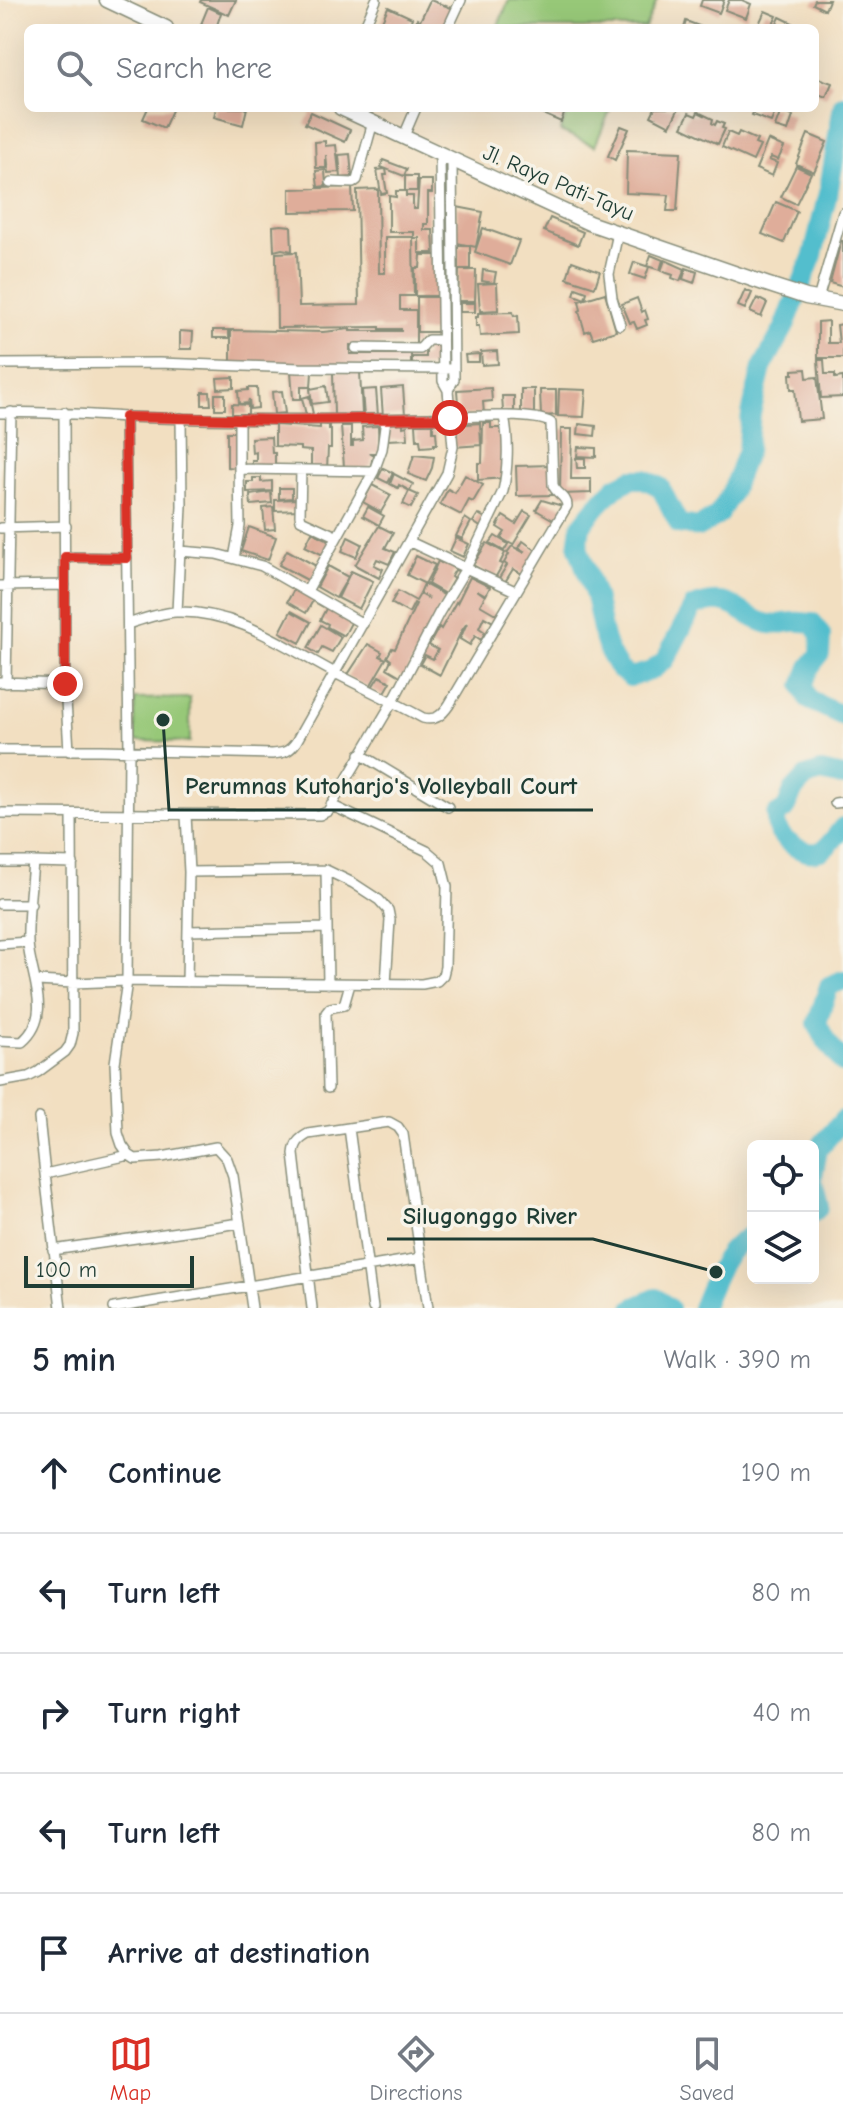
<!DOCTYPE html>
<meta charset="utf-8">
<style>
:root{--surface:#fff;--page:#f6f6f7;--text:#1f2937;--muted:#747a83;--line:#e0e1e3;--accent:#d93025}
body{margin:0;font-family:"Comic Neue",sans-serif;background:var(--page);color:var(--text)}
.controls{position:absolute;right:24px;bottom:24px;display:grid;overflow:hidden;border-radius:12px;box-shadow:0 8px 32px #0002}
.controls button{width:72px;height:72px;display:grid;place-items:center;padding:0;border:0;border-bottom:2px solid var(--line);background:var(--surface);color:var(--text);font:40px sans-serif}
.scale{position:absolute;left:24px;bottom:20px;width:170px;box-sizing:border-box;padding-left:8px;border:4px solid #1f3d34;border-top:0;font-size:22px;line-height:28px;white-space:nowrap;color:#1f3d34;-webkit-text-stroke:6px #f7f3e8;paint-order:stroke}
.stop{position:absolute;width:24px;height:24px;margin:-18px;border:6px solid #d93025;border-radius:50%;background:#fff}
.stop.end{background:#d93025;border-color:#fff;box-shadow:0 2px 8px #0008}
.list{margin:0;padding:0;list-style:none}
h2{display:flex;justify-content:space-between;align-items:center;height:104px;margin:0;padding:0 32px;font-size:34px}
h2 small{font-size:26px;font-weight:400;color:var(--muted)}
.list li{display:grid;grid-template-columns:52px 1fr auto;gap:24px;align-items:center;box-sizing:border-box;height:120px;padding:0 32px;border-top:2px solid var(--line)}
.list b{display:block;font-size:30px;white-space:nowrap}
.list em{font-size:26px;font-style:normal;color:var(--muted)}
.icon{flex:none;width:44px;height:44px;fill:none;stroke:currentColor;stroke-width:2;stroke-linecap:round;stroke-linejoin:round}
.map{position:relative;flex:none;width:843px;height:1308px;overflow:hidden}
.search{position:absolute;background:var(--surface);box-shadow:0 8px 32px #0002;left:24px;right:24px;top:24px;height:88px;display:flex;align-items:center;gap:20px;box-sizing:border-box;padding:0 28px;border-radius:12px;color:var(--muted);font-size:30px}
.sheet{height:704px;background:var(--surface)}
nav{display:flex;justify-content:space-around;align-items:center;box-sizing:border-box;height:112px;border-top:2px solid var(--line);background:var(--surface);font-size:22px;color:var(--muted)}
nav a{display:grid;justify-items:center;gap:4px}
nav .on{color:var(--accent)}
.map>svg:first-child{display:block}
.green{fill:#97c878;stroke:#5b8256;stroke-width:2}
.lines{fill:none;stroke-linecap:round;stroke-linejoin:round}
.river{stroke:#52becd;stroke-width:20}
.building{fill:#dfad9a}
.street-casing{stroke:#888e7a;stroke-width:12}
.primary-casing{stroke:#888e7a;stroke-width:17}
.street{stroke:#fff;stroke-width:9}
.primary{stroke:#fff;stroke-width:14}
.route{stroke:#d93025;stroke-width:10}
.labels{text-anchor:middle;stroke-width:7;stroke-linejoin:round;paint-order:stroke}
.street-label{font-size:22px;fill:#1f3d34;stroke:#f7f3e8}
.leader{fill:none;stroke:#1f3d34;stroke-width:3}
.callout-dot{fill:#1f3d34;stroke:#f7f3e8;stroke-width:3}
.callout-label{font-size:24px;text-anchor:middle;font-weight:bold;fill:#1f3d34;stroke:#f7f3e8;stroke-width:7;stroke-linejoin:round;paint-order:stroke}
</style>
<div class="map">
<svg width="843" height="1308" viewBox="0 0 843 1308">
<rect width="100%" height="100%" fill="#f7f3e8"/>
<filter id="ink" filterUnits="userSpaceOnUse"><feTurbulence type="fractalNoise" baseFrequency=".0125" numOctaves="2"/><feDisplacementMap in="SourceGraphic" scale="16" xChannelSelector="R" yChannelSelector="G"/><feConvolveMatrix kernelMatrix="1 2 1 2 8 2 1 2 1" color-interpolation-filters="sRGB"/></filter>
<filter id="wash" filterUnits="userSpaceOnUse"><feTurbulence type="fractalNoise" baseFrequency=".006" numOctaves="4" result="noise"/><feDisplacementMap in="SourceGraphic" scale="32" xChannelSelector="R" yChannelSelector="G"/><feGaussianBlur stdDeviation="1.8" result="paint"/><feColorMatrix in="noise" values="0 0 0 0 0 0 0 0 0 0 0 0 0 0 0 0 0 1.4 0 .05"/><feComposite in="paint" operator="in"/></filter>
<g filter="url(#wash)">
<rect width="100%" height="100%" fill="#f2dfc1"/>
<!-- green -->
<path class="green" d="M509,0H657L645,28H497Z
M569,108H611L595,146L560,131Z
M190,698V742L135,741V699Z"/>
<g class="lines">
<!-- river -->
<path class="river" d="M843,105L829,189L813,255L784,328L762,368L751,414L747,451L730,495L718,515L699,527L679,524L660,487L644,479H632L616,487L598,505L581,526L578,547L595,596L603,634L608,650L619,669L630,677L651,671L665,660L693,607C736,591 735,616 769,624C776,626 785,622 794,622C800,621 807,623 813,623L821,635L820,654L810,667L803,686L809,700L843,716
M843,777L821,772L806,777L793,791L786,809L776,815C776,819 776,825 777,828C783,842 805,857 821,851C829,847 837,834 843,827
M843,980L829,986L817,1023L825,1039L843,1063
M813,1177L818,1149L843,1120
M813,1180L819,1207L813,1213
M633,1308L656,1298L669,1308
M702,1308C715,1278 722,1249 753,1234"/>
</g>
<g id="blocks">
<!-- building -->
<path class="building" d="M201,0H236L229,15L200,2Z
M430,0L454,9L445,28H413L417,19L420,21Z
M702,0H724L719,13L700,6Z
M729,0H742L751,4L746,18L725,10Z
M815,0H829L825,10L813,4Z
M208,7L221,13L216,28L201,24Z
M388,7L412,18L408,28H379Z
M765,11L777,16L771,28L758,26Z
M780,17L803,28H775Z
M686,21L704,28H684Z
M818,78L832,83L826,97L815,93Z
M148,108H173L164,128L143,119Z
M216,108H247L243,125L214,117Z
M529,108H564L566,109L561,122Z
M655,108H679L670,126L651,116Z
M755,108H777L771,122L752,115Z
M781,111L793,116L788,131L775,127Z
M311,112L350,130L345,142L305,124Z
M698,112L713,119L712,123L715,125L717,121L724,124L722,128L725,129L718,144L682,127L689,113L696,116Z
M621,126L629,129L615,160L608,156Z
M728,132L737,136L739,132L757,140L755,144L760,146L753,161L722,147Z
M808,134L827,142L814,172L796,164Z
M768,140L784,147L778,160L771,157L769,160L777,163L772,176L756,169Z
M325,141V146L336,145L339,172L328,173L326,155V168H316L315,142Z
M627,150L681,152L677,211H667L669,195L626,193Z
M350,154L352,177L341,178L339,155Z
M383,160L407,169L404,176L381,167Z
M796,166L811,173L796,204L781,197Z
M386,169L387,175H384L387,193L381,194L377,170Z
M325,170L326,186L318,187L316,171Z
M405,176H417V191H405Z
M419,180H432V193H428V224H424V230H433L434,253H419V238H414V232H389V196L396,197V191H406V196H413V209H417Z
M352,187L353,211L290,212V189Z
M378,189L379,273H385V237H413L414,296H400V310H416V345H350V354H411V367L231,365V330L323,332L350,329V331H401V329H380V327L277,328L276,253L297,252L299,306L359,305L357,190Z
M776,202L797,211L784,243L762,234Z
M457,207L483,212L476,247L457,243Z
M550,218L583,232L578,245L544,231Z
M281,225L291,226L292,251L282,249L274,251L273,226Z
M483,228L519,241L510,265L475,252Z
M841,241H843V287L830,283Z
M458,246H470V269H458Z
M421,255H438V296H415V268H420Z
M651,255L663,260L660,270L647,266Z
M665,260L685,269L680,281L672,278L673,275L661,271Z
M572,261L600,271L595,287L567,278Z
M634,262L649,267L645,279L630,274Z
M686,268L697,272L694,283L683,279Z
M459,270H476L475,301H458Z
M483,270L496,272L494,283L482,281Z
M497,283L498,310L480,311L478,284Z
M576,288L587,292L585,299L574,295Z
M745,290L752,293L745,309L738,306Z
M605,293L616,331L593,338L590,330L585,332L579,311L581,310L579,301Z
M417,297H439V332H417Z
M637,298L642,312L645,310L648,319L645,320L647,325L637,329L634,322L630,323L622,304Z
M757,298L767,303L761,317L750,312Z
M460,303H475V312H460Z
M513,312L514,316L518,315L519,334L480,336L479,326H476V317H478V313Z
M828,321V343H839L837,325L843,324V358H818V322Z
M213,330H229V338H213Z
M180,331L193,332L192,349H180Z
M426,345H438V367H412V357H426Z
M497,351L498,364L482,365L481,352Z
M479,354V362H466L465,355Z
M818,360H824L825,374H835V378L843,377V397L821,398Z
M806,369L807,378L817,377L822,419L798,421L795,389H791L790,374H793V370Z
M291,371L312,372L311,387H301V399H293Z
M360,371L362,415H334L333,372Z
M234,377V388L218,389L217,378Z
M326,386L328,402L312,404L310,389Z
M403,387L405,415L383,417L381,389Z
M248,388H257L258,408L250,409L249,399L248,403L239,404L238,391L248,390Z
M491,388L492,401L483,402L484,414L459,416L457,390Z
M376,389L378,416L364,417L362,390Z
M521,389H534V414H521Z
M559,389L586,390L584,417L558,416Z
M540,390H556V415L541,416Z
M282,391L285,413L274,414L272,392Z
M202,392H210L211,405H202Z
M215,394H225V409H215Z
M309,396L313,414L306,415L302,398Z
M502,396H514V411H503Z
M232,404L248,405V414H232Z
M403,422V427L407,426L408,439L388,440L387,423Z
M480,423L481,445L454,447L453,425Z
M483,423H491V428H506L505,478L478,480V463H482Z
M320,424L329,425V429H331V448H328L327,469H311V451L300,450V447L275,446V425L320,428Z
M416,424H433V432H436L437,444H434V446L421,447L420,440H417Z
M579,424L596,426L595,436L578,434Z
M341,426H351V446H353V441L363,440L362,427L378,426L379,453H371L374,455V460H372L371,466H368V470L344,467Z
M561,429H572L571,479H591V493L560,494Z
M227,432H239L238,468L227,467Z
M271,437L272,453H275V469H252V461H256V452L252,453L251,438Z
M578,447L596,448V457L577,456Z
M414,455L434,457L432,468L426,481L408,474Z
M576,458H585V468H577Z
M551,465L552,495L517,496L516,466Z
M383,468L393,473L388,483L378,478Z
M394,474L413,484L410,491L399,485L398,488L390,484Z
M465,475L483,485L473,502L469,500L461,515L440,504L448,489L455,493Z
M253,478H261V482L272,481V491L247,492V482H253Z
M372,485L391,495L381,512L363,502Z
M279,488H292V498L279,499Z
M409,491L418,495L411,508L403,504Z
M271,492L272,503L251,505L250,495Z
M298,499V510L275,511V500Z
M542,500L566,507L557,522L536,510Z
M273,507L275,529L265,530L263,508Z
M368,507L384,516L379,525L363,516Z
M524,511L531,515L513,545L501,538L505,532L497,527L503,516L516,524Z
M478,514L487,519L482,528L473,522Z
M465,518L471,522L462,539L456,536Z
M379,526L393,533L385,548L395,552L389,564L377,559L374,565L383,569L379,578L355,565Z
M249,527L276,537L268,560L241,551Z
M312,532L331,541L323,555L305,546Z
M495,536L508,544L504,551L490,543Z
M348,537L362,544L356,557L342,551Z
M456,538L469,544L463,557L450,551Z
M523,541L537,551L524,575L513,569L505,582L499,578L507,565L504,563L509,554L507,553L512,546L523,552L524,551L519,548Z
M487,543L505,553L500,563L503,564L495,578L473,565Z
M287,550L318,567L311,582L279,565Z
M416,556L435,565L425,584L407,575Z
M444,558L463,567L461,572L455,570L451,577L455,580L447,595L428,584L438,561L441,563Z
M328,566L348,577L336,598L317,587Z
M351,571L373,581L359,609L338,598Z
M470,577L490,587L486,595L477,590L485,596L480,605L499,616L495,623L484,617L479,628L485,632L481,640L475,636L470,645L460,639L467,623L462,630L440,675L420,664L425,655L433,659L438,650L429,645L439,627L441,629L456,602L457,603Z
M424,584L446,596L404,678L387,668L391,660L387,657L392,648L395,649L416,604L414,603L409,613L391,603L398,591L416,601L420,594L429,599L420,593Z
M296,586L315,597L306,613L287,602Z
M328,605L353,619L344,636L327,627L328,624L320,620Z
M291,611L311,622L300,643L280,632Z
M321,625L341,637L332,652L322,647L318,654L308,648Z
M368,644L382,652L380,656L386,659L369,688L347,676Z
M379,676L391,682L383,696L371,689Z"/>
</g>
</g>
<g filter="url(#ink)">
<use href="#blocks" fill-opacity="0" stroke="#888e7a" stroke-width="2"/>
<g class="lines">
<!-- street casing -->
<g class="street-casing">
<path id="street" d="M364,28L376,0
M448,28L461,0
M404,136L416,108
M331,182L353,183L357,180L373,122
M618,233L609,274L612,298L620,325
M818,299L843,213
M356,348L420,349L428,340H442
M0,364L159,363L300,368L453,369
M448,390L454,379L452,160
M64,412L65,684L69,751
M0,413C43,411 85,415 127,417C226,421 326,420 425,418C449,418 534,411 551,423L553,485C556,494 567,496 567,506L449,705C442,715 436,721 423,718C394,702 364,688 335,673C284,646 236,610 176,612C159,613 143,619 128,624
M125,417L129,750L127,981L115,1063L118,1133L122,1145L129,1155L135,1159L162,1157L216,1147L227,1159L233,1176L252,1308
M239,419V469
M301,470L300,515L301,520L336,536
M0,528L66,526
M410,542L515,591
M180,551L216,554L262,566L363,624
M65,557L127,558
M234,558L240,526L239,469L374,471L382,449L386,419
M0,586L65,585
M307,591L374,471
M177,612L182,506L181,418
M0,682L65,684
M6,683L11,412
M0,750H100L272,754C284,753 289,752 296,742L447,473L453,447L448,390L443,381L440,154
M360,754L448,807
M835,803L843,802
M0,813L320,815L328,811L393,701L439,613L466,568L503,491C508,469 509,439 504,417
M186,815L189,872L187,982
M0,862H33
M326,870L328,984
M189,872L326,870L353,883L379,900L388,910L390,920L386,984
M0,904H31
M188,931L327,928
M0,944L28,942
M37,981L73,983L127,981L422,984L437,981L443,975L445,967L447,887L441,863L427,851L331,805
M0,1041L22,1042C54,1015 30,976 28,943C27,917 31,889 33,862L73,863
M0,1082L28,1077L38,1072L65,1052L70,1045L73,1033L72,814
M328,1088L326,1013L330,1008L344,1005L350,984
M39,1118L45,1174
M349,1128L373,1308
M53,1250L240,1223
M61,1308L45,1174L129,1155
M114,1308L421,1258
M312,1308L294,1154C295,1143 299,1139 308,1134L389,1122L398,1127L403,1134L428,1308"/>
</g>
<!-- primary casing -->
<g class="primary-casing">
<path id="primary" d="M107,0L166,28
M341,108L589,223L766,284L806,297L843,304"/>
</g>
<!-- street -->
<use href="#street" class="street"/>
<!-- primary -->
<use href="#primary" class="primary"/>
</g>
</g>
<g class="lines" filter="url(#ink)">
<!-- route -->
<path class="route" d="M65,684V557L127,558L125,417L280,420L450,418"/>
</g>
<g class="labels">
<!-- street labels -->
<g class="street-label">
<text transform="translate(559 182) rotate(23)" y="8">Jl. Raya Pati-Tayu</text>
</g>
</g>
<!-- callouts -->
<path class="leader" d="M163 720L169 810H593M716 1272L593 1239H387"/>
<g class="callout-dot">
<circle cx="163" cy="720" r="8"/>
<circle cx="716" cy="1272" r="8"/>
</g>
<g class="callout-label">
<text x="381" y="794">Perumnas Kutoharjo's Volleyball Court</text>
<text x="490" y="1224">Silugonggo River</text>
</g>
</svg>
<div class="controls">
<button><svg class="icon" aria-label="locate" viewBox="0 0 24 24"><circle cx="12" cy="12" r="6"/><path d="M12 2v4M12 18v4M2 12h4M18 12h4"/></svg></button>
<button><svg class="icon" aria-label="layers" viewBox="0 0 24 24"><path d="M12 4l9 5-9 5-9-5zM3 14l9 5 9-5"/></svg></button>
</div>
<div class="scale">100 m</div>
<div class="stop" style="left:450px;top:418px"></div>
<div class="stop end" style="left:65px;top:684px"></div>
<div class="search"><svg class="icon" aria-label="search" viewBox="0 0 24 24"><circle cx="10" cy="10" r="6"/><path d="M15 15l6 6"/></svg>Search here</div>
</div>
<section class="sheet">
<h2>5 min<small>Walk · 390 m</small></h2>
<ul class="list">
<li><svg class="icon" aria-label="ahead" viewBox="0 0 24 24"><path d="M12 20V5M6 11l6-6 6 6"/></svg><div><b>Continue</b></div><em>190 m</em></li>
<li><svg class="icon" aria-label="left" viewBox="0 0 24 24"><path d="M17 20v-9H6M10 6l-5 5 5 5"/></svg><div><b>Turn left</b></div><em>80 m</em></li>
<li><svg class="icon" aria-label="right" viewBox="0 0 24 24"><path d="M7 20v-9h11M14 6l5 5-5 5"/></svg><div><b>Turn right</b></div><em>40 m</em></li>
<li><svg class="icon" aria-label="left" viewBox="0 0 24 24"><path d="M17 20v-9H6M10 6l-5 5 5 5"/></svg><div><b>Turn left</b></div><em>80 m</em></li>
<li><svg class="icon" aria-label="arrive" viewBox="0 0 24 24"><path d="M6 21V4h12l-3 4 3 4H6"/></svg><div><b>Arrive at destination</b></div></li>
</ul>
</section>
<nav>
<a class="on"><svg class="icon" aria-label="map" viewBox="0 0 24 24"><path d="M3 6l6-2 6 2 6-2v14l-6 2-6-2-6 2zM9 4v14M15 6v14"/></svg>Map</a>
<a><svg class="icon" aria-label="directions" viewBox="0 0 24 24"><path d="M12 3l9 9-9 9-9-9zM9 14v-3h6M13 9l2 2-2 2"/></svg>Directions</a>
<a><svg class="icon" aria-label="saved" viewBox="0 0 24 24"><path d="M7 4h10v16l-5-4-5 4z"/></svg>Saved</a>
</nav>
